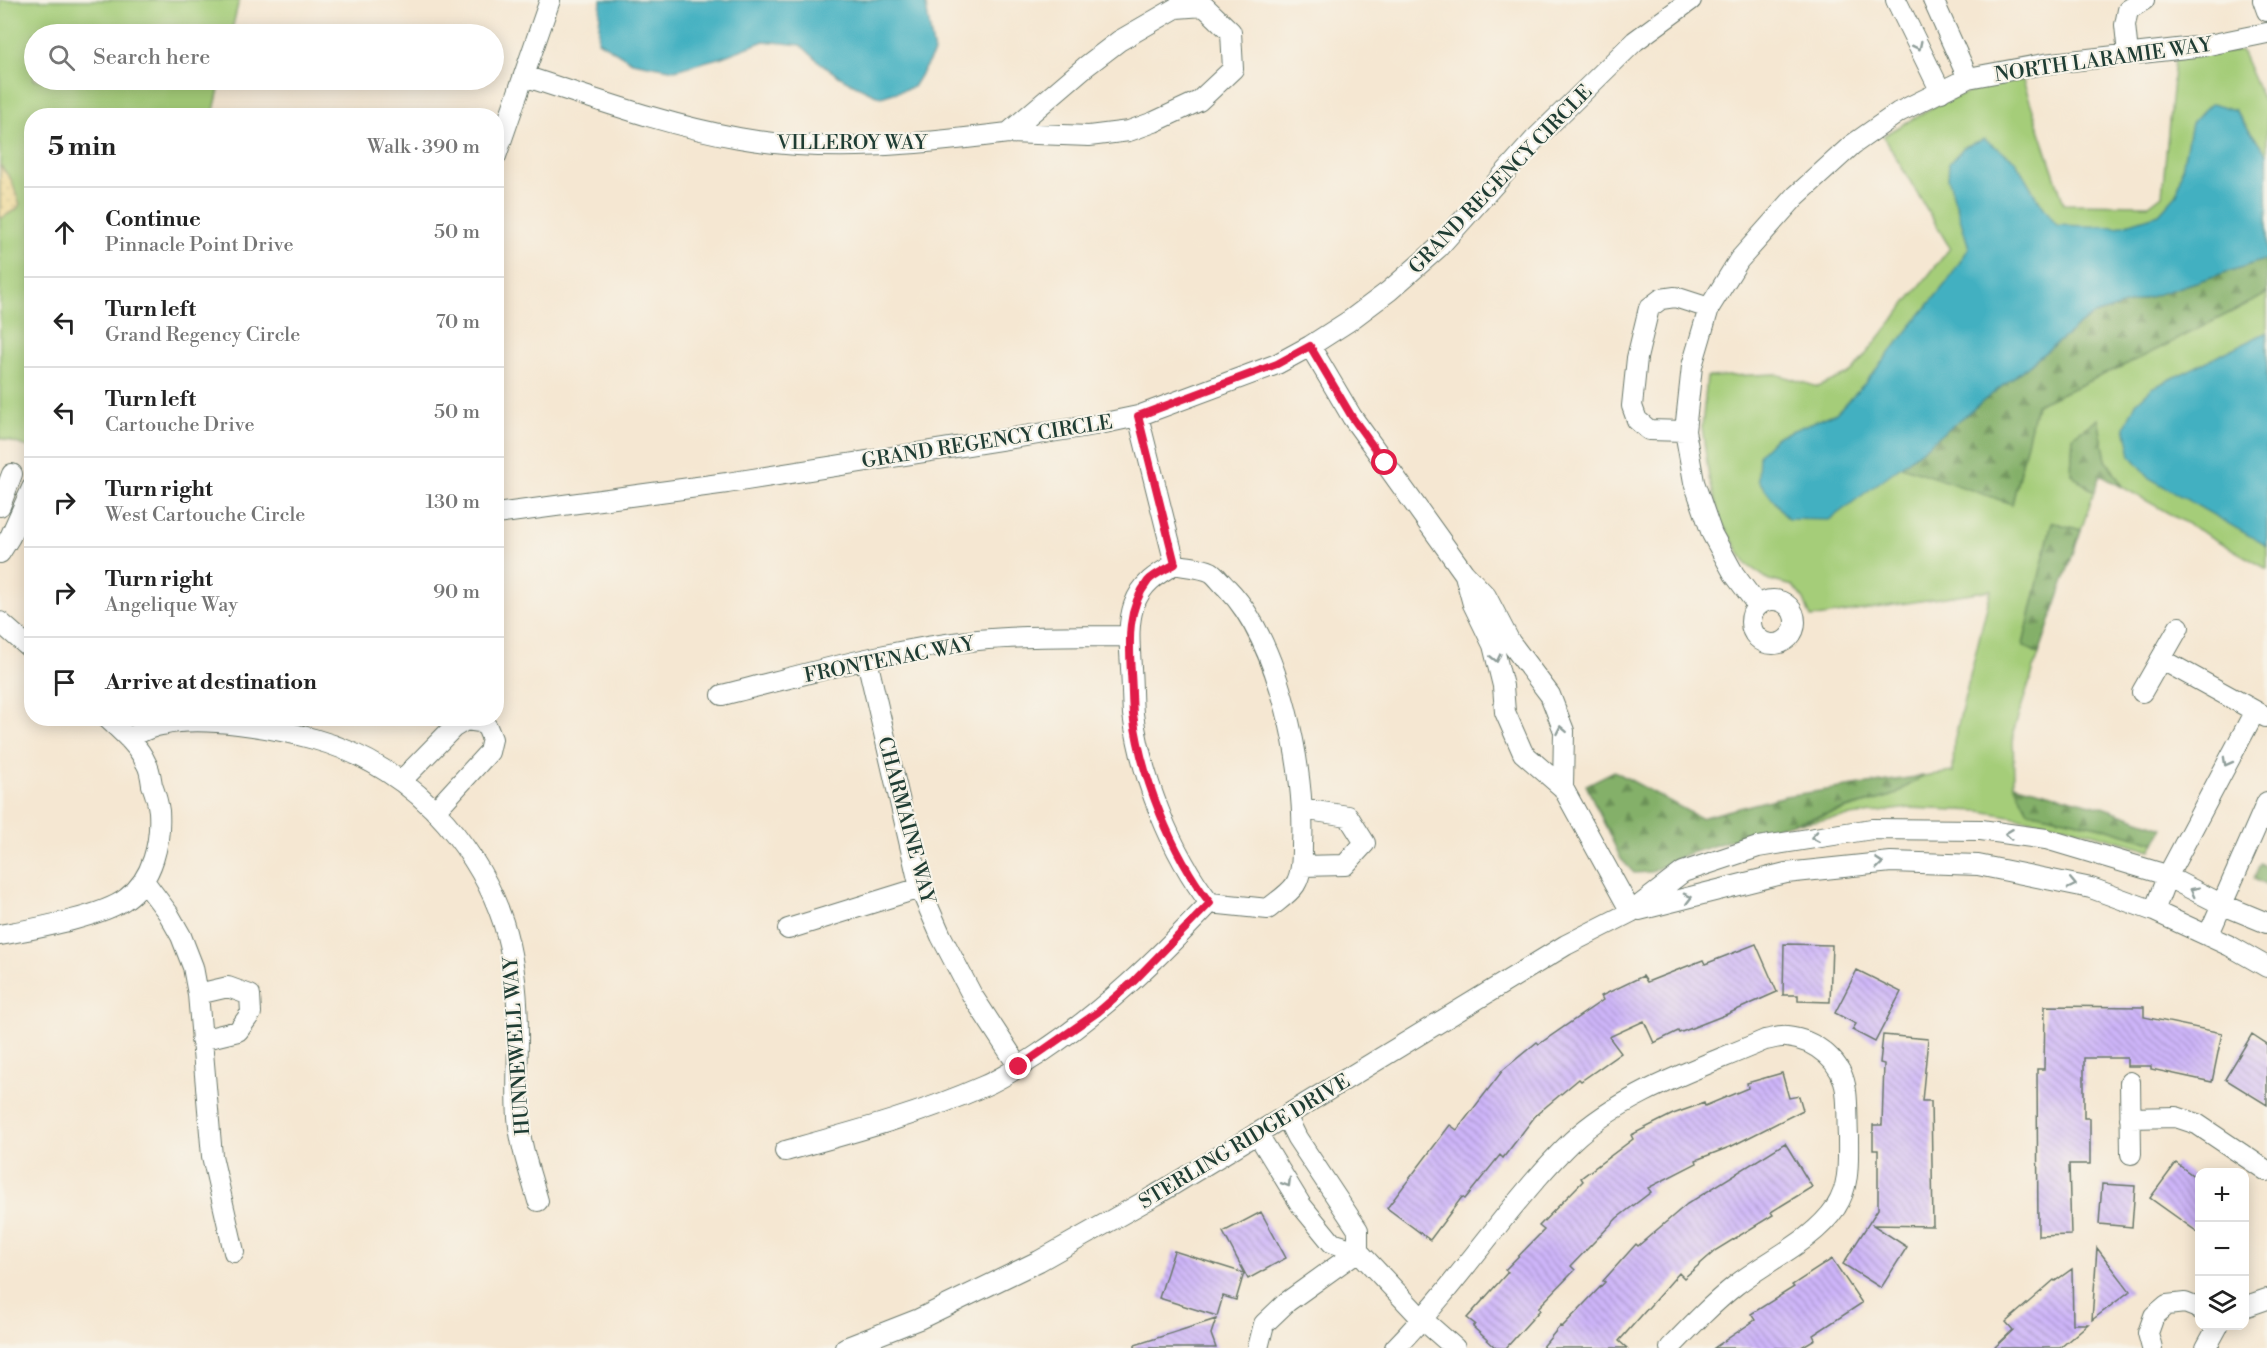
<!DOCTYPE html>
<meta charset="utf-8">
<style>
:root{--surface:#fff;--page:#f6f6f6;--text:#222;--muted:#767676;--line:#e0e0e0}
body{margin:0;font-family:"Libre Bodoni",serif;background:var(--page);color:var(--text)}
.controls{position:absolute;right:18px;bottom:18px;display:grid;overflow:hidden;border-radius:12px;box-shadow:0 3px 15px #0003}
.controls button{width:54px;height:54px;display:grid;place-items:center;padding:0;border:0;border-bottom:2px solid var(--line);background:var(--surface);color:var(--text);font:30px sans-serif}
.stop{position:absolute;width:18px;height:18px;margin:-14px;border:4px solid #e11d48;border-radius:50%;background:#fff}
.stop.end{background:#e11d48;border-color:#fff;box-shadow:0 2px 6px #0008}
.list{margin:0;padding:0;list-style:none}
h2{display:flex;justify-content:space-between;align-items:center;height:78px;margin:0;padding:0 24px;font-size:26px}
h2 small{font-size:20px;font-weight:400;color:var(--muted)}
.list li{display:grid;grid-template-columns:39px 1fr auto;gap:18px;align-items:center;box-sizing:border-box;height:90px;padding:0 24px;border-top:2px solid var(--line)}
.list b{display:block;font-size:22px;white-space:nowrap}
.list p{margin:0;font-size:20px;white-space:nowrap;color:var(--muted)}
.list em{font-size:20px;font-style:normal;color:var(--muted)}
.icon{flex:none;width:33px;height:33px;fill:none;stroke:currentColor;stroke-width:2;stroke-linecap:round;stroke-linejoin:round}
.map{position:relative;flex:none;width:2267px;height:1348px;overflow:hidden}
.search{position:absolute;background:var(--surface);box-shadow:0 3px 15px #0003;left:24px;top:24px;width:480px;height:66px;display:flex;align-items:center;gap:15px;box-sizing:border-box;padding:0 21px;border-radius:33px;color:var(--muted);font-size:22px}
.panel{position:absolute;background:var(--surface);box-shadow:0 3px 15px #0003;left:24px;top:108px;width:480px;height:618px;border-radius:24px}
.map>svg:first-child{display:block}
.grass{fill:#a5cd79;stroke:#628556;stroke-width:1.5}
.forest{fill:url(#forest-firs);stroke:#52764e;stroke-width:1.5}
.sand{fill:url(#sand-dots);stroke:#868c69;stroke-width:1.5}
.water{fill:#43b0c1;stroke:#31767a;stroke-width:1.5}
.building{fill:url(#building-back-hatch)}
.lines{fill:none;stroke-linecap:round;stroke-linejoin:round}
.minor-casing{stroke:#6a786b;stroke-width:22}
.minor{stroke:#fff;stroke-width:20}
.oneway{stroke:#8f9e9a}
.route{stroke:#e11d48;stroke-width:8}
.labels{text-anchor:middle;stroke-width:4.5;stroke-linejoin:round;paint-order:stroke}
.street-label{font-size:20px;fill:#1f3d34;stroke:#f7f3e8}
</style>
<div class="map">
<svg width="2267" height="1348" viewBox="0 0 2267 1348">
<defs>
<pattern id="forest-firs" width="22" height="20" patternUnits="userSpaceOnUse" patternTransform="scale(1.5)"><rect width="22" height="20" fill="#84b069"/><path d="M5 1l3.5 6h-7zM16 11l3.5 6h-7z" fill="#6b9057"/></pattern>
<pattern id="sand-dots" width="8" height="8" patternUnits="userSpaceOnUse" patternTransform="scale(1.5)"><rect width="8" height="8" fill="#eeda9e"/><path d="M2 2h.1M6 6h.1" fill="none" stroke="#ccbc89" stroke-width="1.8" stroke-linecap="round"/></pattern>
<pattern id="building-back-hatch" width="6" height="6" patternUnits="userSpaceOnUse" patternTransform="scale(1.5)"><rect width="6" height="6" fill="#ceb5f9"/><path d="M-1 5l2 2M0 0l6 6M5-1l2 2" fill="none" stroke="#a794ca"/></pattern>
</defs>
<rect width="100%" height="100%" fill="#f7f3e8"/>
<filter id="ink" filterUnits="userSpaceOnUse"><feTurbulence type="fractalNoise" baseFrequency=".0167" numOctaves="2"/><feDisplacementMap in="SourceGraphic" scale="12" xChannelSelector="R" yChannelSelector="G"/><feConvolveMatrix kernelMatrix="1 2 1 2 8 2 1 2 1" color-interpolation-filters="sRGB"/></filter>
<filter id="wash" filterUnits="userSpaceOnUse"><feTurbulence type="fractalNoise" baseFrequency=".008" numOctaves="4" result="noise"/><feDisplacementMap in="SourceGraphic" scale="24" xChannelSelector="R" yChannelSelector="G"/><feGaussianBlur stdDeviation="1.35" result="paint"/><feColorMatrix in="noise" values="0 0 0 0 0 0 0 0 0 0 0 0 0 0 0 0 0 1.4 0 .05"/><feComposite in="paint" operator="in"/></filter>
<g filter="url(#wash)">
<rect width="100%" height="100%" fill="#f5e7d2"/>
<!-- grass -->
<path class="grass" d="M0,0H239L231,34H34V80H221L213,115L32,116L31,448L0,438Z
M2241,50L2267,110V259L2212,276L1902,465L2012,504L2036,405L2140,358L2267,294V569L2124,488L2106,460L2098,419L2073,436L2071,474L2094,492L2081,530L2052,522L2023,645L2039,654L2013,732L2014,784L2028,811L2098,826L2155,843L2151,850L2067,826L1980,811L1909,808L1799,823L1892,796L1923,776L1953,772L1954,741L1991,590L1811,618L1804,600L1793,586L1769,580L1746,564L1721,521L1709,478L1702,427L1707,377L1776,374L1818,387L1852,372L1950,248L1883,136L1940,103L1981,88L2023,80L2064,204L2149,205L2162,195L2175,58Z"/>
<!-- forest -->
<path class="forest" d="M2267,259V294L2140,358L2036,405L2012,504L1901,466L2091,316Z
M2098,419L2106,460L2124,488L2100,475L2094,492L2071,474L2073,436Z
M2052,522L2081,530L2039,654L2023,645Z
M1614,771L1700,818L1785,796L1923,776L1892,796L1738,838L1687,854L1651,872L1634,873L1621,859L1586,785Z
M2014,784L2099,806L2163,828L2155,843L2098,826L2028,811Z
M2260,864L2267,868V886L2254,879Z"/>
<!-- sand -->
<path class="sand" d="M0,165L11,179L20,204L17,209L2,218L0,217Z"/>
<!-- water -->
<path class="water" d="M601,0H925L934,53L913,87L881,97C846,82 828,72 801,45L764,41L722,57L675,70L632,62L598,41Z
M2212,103L2235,110L2267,154V259L2091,316L1901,466L1829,520L1788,519L1758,480L1759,454L1776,437L1836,413L1865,383L1947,282L1969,248L1948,178L1949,163L1964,147L1984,139L2015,160L2037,198L2057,225L2117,227L2159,214L2177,194L2191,123Z
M2267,332V546L2151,479L2131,456L2125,426L2136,403L2152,388Z"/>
<g id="blocks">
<!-- building -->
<path class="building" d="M1756,944L1777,992L1725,1015L1679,1033L1678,1031L1654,1043L1644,1021L1609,1037L1621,1053L1581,1081L1579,1079L1536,1115L1503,1158L1500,1155L1465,1199L1462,1197L1430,1240L1387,1208L1450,1125L1457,1130L1503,1070L1537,1042L1539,1044L1603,1000L1601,996L1643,976L1647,982L1703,960L1705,964Z
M1784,944L1832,945L1830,1002L1798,1001V995H1783Z
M1857,970L1901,992L1875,1042L1852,1030L1856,1024L1835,1013Z
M2045,1006L2144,1007V1017L2222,1033L2212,1082L2151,1069V1066H2127V1058H2084V1118H2090V1164H2069L2071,1235L2038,1236L2037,1069H2044Z
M2252,1034L2267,1044V1105L2225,1079Z
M1883,1035L1928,1039L1922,1101H1931L1933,1226L1873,1225L1907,1247L1881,1288L1843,1264L1878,1209V1150H1873V1125H1882L1884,1064L1880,1063Z
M1782,1073L1789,1098L1799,1096L1803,1110L1732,1146L1696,1160L1697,1163L1648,1188L1651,1192L1617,1218L1571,1266L1575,1270L1538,1308L1540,1310L1506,1348H1496L1473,1327L1475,1324L1467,1318L1508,1272L1505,1270L1544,1230L1539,1226L1583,1181L1581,1178L1633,1139L1631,1135L1673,1114L1704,1103L1705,1106L1748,1088L1747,1083Z
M1785,1143L1812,1187L1771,1212L1773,1215L1716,1250L1684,1278L1679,1273L1619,1341L1627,1348H1542L1560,1326L1562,1327L1605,1282L1603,1281L1636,1244L1638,1246L1687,1204Z
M2176,1163L2199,1180V1233L2150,1198Z
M2102,1184L2135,1186L2132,1227L2099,1224Z
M1261,1212L1286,1258L1248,1279L1223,1232Z
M2097,1248L2130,1291L2092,1320Z
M1174,1251L1244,1273L1236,1300L1223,1296L1217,1316L1159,1298Z
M1832,1259L1862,1303L1813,1335L1815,1339L1800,1348H1714L1755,1320L1751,1314L1794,1287L1792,1285Z
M2072,1269L2073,1324H2088L2060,1348H1994L2013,1330L2006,1322L2054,1280L2055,1281Z
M1216,1319L1211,1334L1216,1348H1135V1345Z"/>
</g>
</g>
<g filter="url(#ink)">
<use href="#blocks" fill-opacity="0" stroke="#6a786b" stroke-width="1.5"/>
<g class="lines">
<!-- minor casing -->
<g class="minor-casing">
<path id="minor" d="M1896,0L1941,92
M1933,0L1968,78
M2263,0L2267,11
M1204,6L1231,32L1233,69L1199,101L1154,122L1129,131L1089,136L1008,133L1085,67L1119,41L1176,8Z
M2128,54L2125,25L2128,10L2144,0
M524,76C595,99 666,125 739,138C828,154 920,144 1008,133
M496,156L550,0
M1310,346L1352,417L1464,573L1486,596L1510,642L1550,695L1564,731L1563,788
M1138,416L1175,564
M1685,431L1649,430L1637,420L1632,406L1637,358L1649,308L1661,299L1675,297L1709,308
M0,506L12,474
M496,514L727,483L1095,425L1138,416L1277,364L1310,346L1349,321L1389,291L1438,248L1535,139L1635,41L1691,0
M0,553L10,537L32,488
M1175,564C1185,567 1201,567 1211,572C1216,575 1222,584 1227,588C1280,642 1306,771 1302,845C1302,858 1302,874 1295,885C1289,894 1276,902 1268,909L1210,903
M1175,564C1156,575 1142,583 1134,605C1127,625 1130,648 1131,668C1132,683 1132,699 1133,714C1141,776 1171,853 1210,903
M1465,575L1473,604L1493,645L1503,686L1505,712L1523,753L1563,788L1631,912
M1751 622a22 22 0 1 1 44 0a22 22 0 1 1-44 0Z
M1758,606L1734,574L1712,534L1694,482L1685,431L1692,366L1709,308L1739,260L1796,196L1852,145L1899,112L1968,78L2044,64L2204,46L2267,33
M0,622L32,650
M2161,659L2266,717
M867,660L920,888L941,936L972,995L1019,1067
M2142,692L2179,627
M722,695C807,674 891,649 978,640C1028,635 1079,637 1129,636
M128,738C139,733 150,727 162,725C203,715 274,728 314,739C365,753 412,783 446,823C502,889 518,950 518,1036C518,1063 516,1090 518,1117C520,1145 530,1173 538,1201
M401,781L453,728L466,720L480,722L487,727L492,739L489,752L435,811
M1302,866L1345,865L1365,843L1348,816L1302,809
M144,881L168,913L181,936L193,967L198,994L212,1156L234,1252
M1639,910L1786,873L1891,862L1978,865L2091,888L2154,911L2230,946L2267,967
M2154,911L2167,877L2255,711
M788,929L920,888
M0,935C32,929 103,917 127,898C153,879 161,842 159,811C158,803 155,793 152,785C151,778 150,769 146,763C138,745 121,731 107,718
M2208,936L2267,802
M198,994L228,987L250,995L251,1013L238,1031L201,1040
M2130,1082L2131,1154
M1286,1116L1297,1138L1358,1230V1251
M2130,1118L2176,1117L2197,1124L2267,1171
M1257,1133L1301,1205L1332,1243L1358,1251L1422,1319L1455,1348
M785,1151C854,1132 918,1115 984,1086C1003,1078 1022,1065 1039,1054C1104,1011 1157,959 1210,903
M2244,1307L2267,1299
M845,1348L919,1319L1039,1261L1156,1195L1566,945L1631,912L1683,872L1758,847L1872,829L1981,830L2046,839L2160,873L2221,904L2267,923
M1258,1348L1264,1324L1287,1302L1358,1251
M1395,1348C1434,1308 1468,1263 1503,1219C1525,1192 1547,1165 1572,1141C1624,1092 1701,1068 1765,1040C1772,1039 1780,1036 1787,1037C1816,1040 1843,1062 1846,1091C1848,1106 1847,1122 1848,1137C1848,1162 1850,1185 1836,1207C1812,1242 1769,1259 1736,1285C1712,1304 1691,1326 1670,1348
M2152,1348L2148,1333L2154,1316L2167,1305L2185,1303L2200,1309
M2206,1348L2218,1326"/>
</g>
<!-- minor -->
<use href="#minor" class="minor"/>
</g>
<!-- one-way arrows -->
<defs><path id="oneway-chevron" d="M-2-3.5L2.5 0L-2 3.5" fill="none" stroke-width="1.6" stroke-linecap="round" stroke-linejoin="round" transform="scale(1.5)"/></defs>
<g class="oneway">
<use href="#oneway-chevron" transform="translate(1918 46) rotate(64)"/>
<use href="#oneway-chevron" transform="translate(1496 658) rotate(77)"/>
<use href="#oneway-chevron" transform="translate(1561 730) rotate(-101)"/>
<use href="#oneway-chevron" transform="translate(2227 762) rotate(119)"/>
<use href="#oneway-chevron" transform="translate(2009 834) rotate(-173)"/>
<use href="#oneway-chevron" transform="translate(1815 837) rotate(171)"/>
<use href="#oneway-chevron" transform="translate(1879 863) rotate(-6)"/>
<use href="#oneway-chevron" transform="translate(2072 884) rotate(12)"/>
<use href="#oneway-chevron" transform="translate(2194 891) rotate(-153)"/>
<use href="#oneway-chevron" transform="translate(1688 898) rotate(-14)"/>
<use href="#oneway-chevron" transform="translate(1287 1183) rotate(59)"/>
</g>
</g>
<g class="lines" filter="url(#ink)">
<!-- route -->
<path class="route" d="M1019,1067L1098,1012L1134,981L1210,903C1171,853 1141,776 1133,714C1132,700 1132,686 1131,673C1129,641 1127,608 1148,581C1154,574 1167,569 1175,564L1138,416L1277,364L1310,346L1352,417L1385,463"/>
</g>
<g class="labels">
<!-- street labels -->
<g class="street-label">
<text transform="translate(2103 59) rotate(-8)" y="7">NORTH LARAMIE WAY</text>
<text x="852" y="149">VILLEROY WAY</text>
<text transform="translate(1500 179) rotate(-46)" y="7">GRAND REGENCY CIRCLE</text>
<text transform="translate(987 441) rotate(-9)" y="7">GRAND REGENCY CIRCLE</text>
<text transform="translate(889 659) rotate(-11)" y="7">FRONTENAC WAY</text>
<text transform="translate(907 820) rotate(75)" y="7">CHARMAINE WAY</text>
<text transform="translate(516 1046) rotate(-94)" y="7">HUNNEWELL WAY</text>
<text transform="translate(1244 1141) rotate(-31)" y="7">STERLING RIDGE DRIVE</text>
</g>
</g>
</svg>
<div class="controls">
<button>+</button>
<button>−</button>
<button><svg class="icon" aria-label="layers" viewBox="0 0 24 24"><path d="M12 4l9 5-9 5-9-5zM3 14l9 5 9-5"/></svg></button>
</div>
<div class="stop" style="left:1385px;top:463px"></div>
<div class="stop end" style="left:1019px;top:1067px"></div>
<div class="search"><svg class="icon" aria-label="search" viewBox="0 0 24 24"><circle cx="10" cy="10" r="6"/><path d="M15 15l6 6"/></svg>Search here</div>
<section class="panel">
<h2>5 min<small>Walk · 390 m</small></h2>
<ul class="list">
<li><svg class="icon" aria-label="ahead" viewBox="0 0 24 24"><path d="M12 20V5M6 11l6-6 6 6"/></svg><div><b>Continue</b><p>Pinnacle Point Drive</p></div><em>50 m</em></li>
<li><svg class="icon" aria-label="left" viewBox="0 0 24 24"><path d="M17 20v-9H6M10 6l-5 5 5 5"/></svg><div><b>Turn left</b><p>Grand Regency Circle</p></div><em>70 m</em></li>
<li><svg class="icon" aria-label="left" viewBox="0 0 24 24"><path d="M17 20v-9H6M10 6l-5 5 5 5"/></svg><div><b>Turn left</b><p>Cartouche Drive</p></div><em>50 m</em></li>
<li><svg class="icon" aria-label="right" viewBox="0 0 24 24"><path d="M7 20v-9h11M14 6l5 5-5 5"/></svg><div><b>Turn right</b><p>West Cartouche Circle</p></div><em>130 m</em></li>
<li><svg class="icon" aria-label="right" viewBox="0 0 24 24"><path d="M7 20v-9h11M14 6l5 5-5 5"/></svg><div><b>Turn right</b><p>Angelique Way</p></div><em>90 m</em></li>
<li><svg class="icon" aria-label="arrive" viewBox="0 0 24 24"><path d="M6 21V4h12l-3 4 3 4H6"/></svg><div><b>Arrive at destination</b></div></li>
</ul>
</section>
</div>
